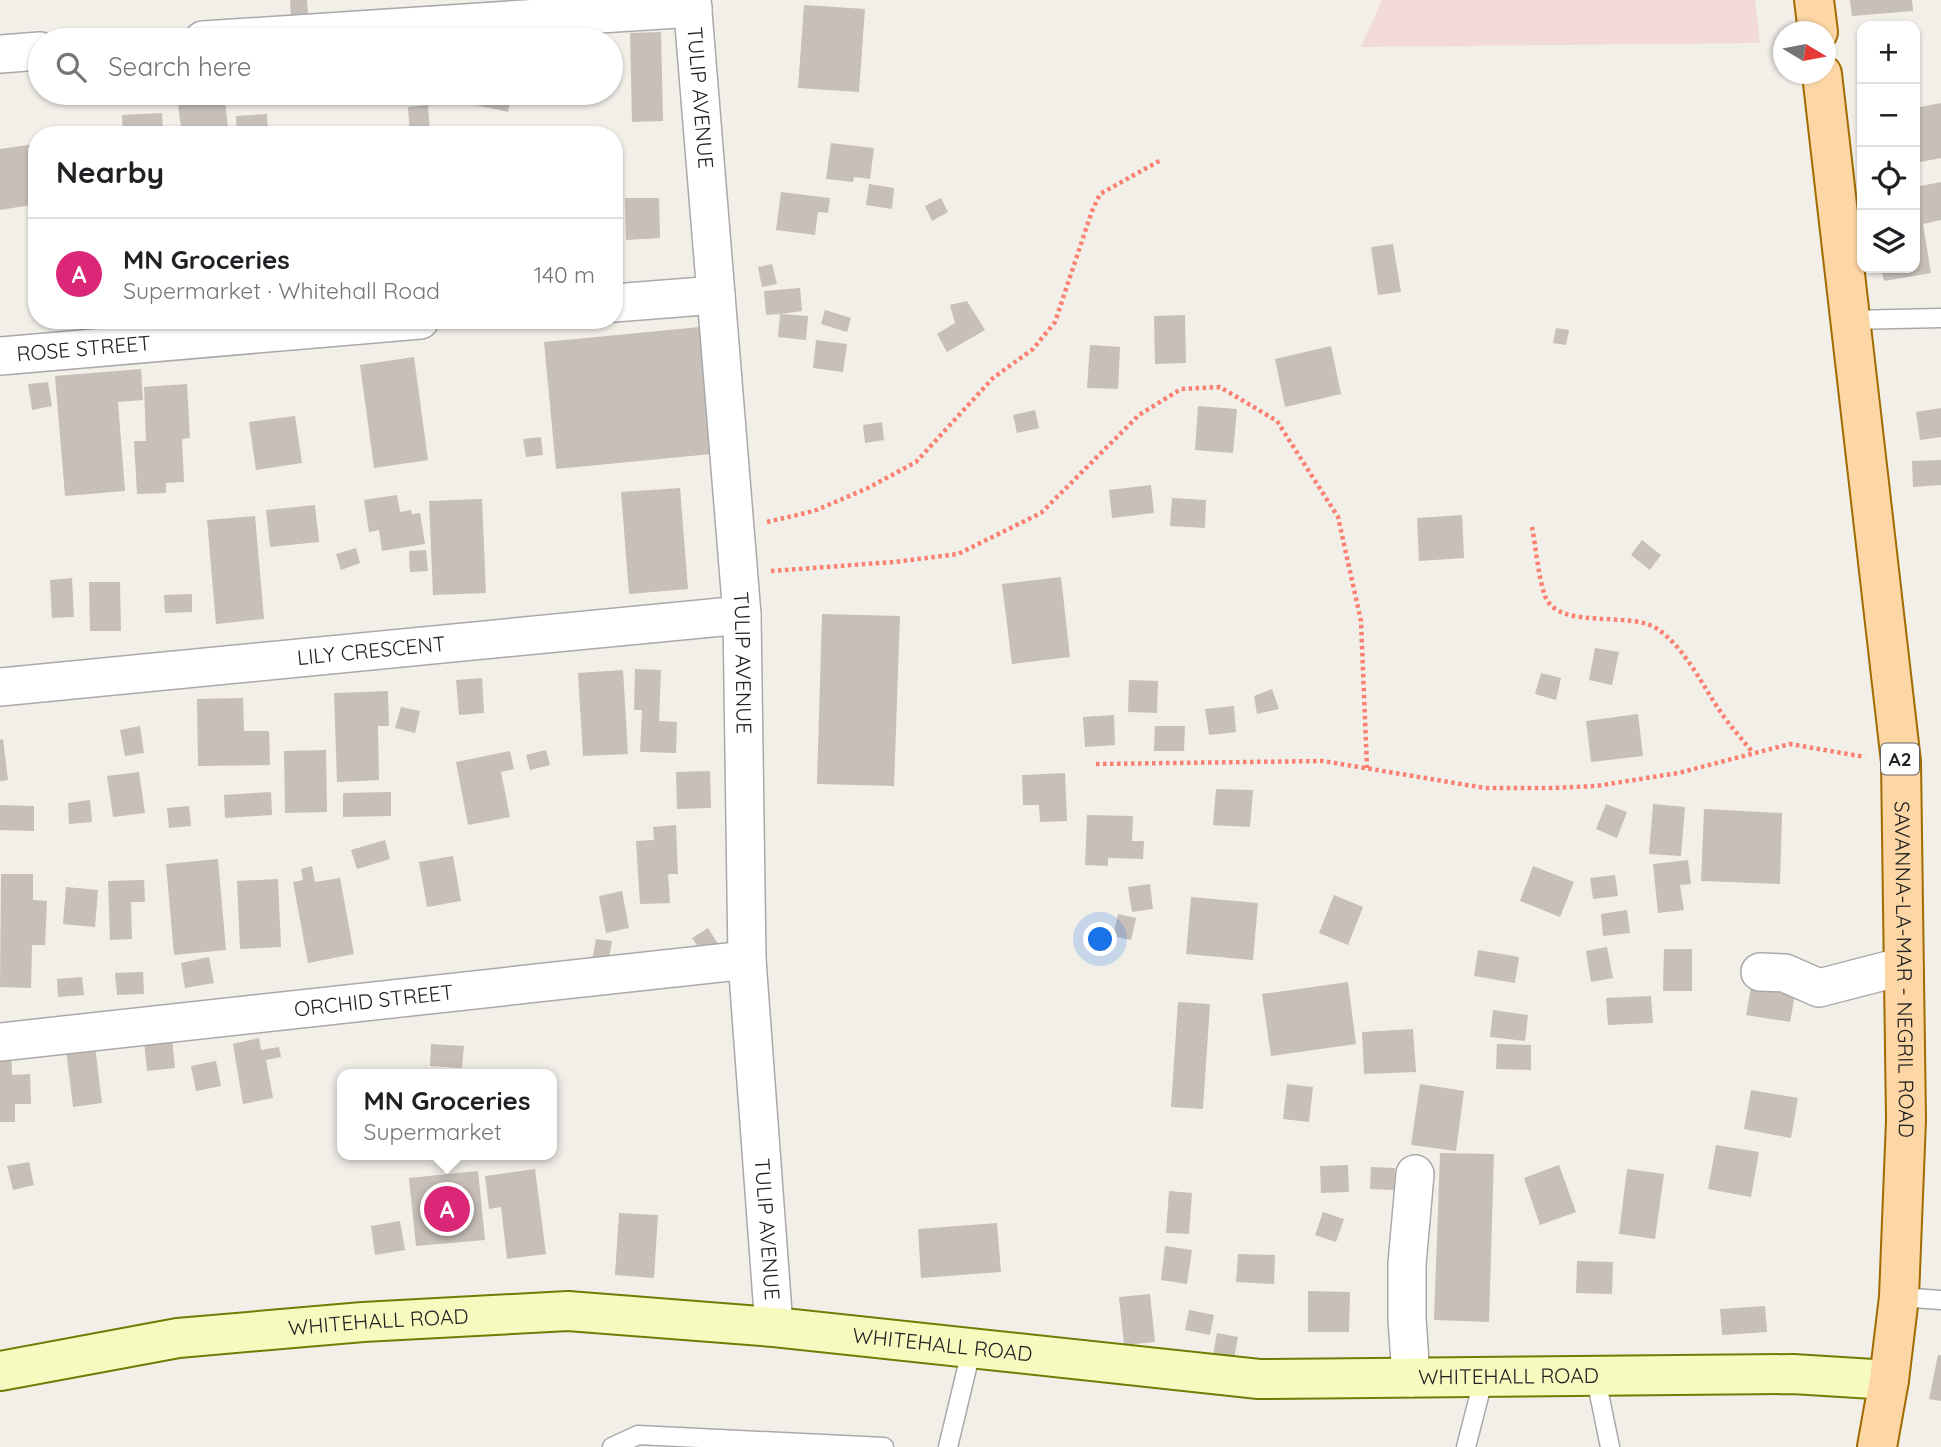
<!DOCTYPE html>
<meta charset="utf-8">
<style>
:root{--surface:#fff;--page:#f6f6f6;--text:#202124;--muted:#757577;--line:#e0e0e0;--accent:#db2777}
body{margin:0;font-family:Quicksand,sans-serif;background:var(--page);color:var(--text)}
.controls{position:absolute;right:21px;top:21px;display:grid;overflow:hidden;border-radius:14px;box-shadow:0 2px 5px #0004}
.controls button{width:63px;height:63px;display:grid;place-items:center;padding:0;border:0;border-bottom:2px solid var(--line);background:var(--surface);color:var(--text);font:35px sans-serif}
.compass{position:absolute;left:1773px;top:21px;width:63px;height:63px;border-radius:50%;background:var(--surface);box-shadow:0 2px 5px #0004;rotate:100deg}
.you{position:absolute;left:1101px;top:940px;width:24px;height:24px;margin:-18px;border:5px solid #fff;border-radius:50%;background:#1a73e8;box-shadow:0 0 0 10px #1a73e833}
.badge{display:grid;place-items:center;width:46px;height:46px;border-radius:50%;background:var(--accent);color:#fff;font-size:23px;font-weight:700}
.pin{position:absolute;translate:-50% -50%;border:4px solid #fff;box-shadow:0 2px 7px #0006}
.popup{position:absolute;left:337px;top:1069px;width:220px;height:91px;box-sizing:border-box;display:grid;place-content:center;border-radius:14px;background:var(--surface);filter:drop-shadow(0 2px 5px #0005);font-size:23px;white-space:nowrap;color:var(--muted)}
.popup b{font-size:26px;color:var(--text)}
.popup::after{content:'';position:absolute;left:50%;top:100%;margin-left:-14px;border:14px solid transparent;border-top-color:var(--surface)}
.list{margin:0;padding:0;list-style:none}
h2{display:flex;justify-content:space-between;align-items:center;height:91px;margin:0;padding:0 28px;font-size:30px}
h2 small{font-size:23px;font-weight:400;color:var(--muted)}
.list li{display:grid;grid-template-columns:46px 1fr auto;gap:21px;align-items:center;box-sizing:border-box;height:112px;padding:0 28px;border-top:2px solid var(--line)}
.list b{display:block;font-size:26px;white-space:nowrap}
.list p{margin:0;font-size:23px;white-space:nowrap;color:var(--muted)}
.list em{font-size:23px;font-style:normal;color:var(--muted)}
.icon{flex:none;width:38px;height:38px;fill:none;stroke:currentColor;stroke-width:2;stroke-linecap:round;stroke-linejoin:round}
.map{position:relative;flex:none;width:1941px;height:1447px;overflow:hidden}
.search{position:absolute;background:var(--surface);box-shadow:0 2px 5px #0004;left:28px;top:28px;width:595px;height:77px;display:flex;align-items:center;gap:18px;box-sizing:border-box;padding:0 24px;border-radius:38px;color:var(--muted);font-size:26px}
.panel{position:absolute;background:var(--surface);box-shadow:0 2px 5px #0004;left:28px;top:126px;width:595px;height:203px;border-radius:28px}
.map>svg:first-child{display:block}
.commercial{fill:#f2dad9}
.building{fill:#c7bfb8}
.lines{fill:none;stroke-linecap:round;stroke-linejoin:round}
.service-casing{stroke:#a9a9a9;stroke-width:21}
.minor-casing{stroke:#a9a9a9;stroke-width:40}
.secondary-casing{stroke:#707d05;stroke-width:42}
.primary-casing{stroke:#a06b00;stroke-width:42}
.path{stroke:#fa8072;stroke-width:4.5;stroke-dasharray:3.5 3.5;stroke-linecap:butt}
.service{stroke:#fff;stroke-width:18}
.minor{stroke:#fff;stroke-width:37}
.secondary{stroke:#f7fabf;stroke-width:38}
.primary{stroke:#fcd6a4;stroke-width:38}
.labels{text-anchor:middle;stroke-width:5;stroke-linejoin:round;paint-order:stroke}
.shield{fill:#fff;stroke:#646464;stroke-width:2}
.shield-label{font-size:19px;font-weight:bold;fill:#222}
.street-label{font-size:21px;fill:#222;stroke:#fff}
</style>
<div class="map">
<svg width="1941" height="1447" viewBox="0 0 1941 1447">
<rect width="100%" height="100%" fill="#f2efe9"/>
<!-- commercial -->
<path class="commercial" d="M1382,0H1755L1760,43L1361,47Z"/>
<!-- building -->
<path class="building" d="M290,0H307L308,15L291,16Z
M1850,0H1912L1913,11L1852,16Z
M804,5L865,9L859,92L798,88Z
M661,32L663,121L632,122L630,33Z
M166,93H224L229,135H182L177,97L167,99Z
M469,93H512L508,112L466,103Z
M1941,103V158L1915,163V108Z
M428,105L430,135H410L408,107Z
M162,113L163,135H123L122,115Z
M267,114L268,134L237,135L236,116Z
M831,143L874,148L870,179L854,177L853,182L826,179Z
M35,144L37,204L0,210V149Z
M1941,182V220L1923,224L1931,273L1884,281L1881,268H1915V187Z
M869,184L894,188L892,209L866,205Z
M781,192L830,198L828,213L818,212L815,235L776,230Z
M625,198H659L660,238L626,240Z
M941,198L948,212L932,221L925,206Z
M1393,244L1401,292L1378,295L1371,247Z
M772,264L777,284L762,287L758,267Z
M800,288L802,311L780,314L808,316L806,340L778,337L780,314L766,315L764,291Z
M967,301L985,330L947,352L937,334L955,323L950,305Z
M825,310L851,318L847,332L821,324Z
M1185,315L1186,363L1155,364L1154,316Z
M700,327L712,454L556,469L544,342Z
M1556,328L1569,330L1566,345L1553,343Z
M816,340L847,344L843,372L813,368Z
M1090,345L1120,347L1118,389L1087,388Z
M1331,346L1341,394L1285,407L1275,359Z
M414,357L428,460L374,468L360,365Z
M141,369L143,400L118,402L125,491L65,496L55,376Z
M48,382L52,406L32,410L28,384Z
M187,384L190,438L182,439L184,482L166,483V493L137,494L134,441H146L144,387Z
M1198,406L1237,409L1233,453L1195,450Z
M1941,408V437L1920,440L1916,412Z
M1035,410L1039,428L1017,433L1013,415Z
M295,416L302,463L256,470L249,422Z
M882,422L884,440L865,443L863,425Z
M541,437L543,455L526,457L523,439Z
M1941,460V485L1913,487L1912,461Z
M1151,485L1154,513L1112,518L1109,490Z
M680,488L688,589L629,594L621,492Z
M397,495L400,512L411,510L412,514L420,513L425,544L382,551L379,530L369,532L364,500Z
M1172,498L1206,500L1205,528L1170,526Z
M482,499L486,593L433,595L429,501Z
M315,505L319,542L270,547L266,510Z
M1462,515L1464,558L1419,561L1417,518Z
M255,516L264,619L216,624L207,520Z
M1642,540L1661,555L1650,570L1631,555Z
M356,548L360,563L341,570L336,554Z
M426,550L428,571L410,572L409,551Z
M1061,577L1070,657L1012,664L1002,584Z
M72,578L74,617L52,618L50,580Z
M89,582H120L121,631H90Z
M192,594V612L165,613L164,595Z
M822,614L900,616L894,786L817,784Z
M1595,648L1619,652L1612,685L1589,680Z
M635,669L661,670L659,721L677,722L676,753L640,752L642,710H634Z
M623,670L628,754L583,756L578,673Z
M1541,673L1561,678L1556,700L1535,694Z
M482,678L484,713L459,715L456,680Z
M1129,680L1158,681L1157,713L1128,712Z
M1272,689L1279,709L1257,714L1254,696Z
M388,691L389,726H378L379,780L337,782L334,693Z
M243,698L244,731H269L270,765L198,766L197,699Z
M1234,706L1236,732L1209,735L1205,709Z
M401,707L420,711L415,733L395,728Z
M1638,714L1643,756L1591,762L1586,721Z
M1114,715L1115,745L1085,747L1083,717Z
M140,726L144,753L125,756L120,730Z
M1155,726H1185L1184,751H1154Z
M3,739L8,780L0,781V740Z
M326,750L327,812L285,813L284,751Z
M546,750L550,765L530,770L526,755Z
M510,751L514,769L501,772L510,817L468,825L456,762Z
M710,771L711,808L677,809L676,772Z
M139,772L145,813L113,817L107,776Z
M1065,773L1067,821L1040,822L1039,805H1023L1022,775Z
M1216,789L1253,790L1250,827L1213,825Z
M271,792L272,815L225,818L224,795Z
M391,792V816L343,817V793Z
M90,800L92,822L69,824L68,803Z
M1606,804L1627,812L1617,838L1596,829Z
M1653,804L1685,807L1681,856L1649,854Z
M0,805L34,806V831L0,830Z
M189,806L191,826L169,828L167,808Z
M1704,809L1782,813L1780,884L1701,881Z
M1087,815L1133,816L1132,841H1144L1143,859L1108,858V866L1085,865Z
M676,825L678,874H668L670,903L640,904L636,841L654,840L653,827Z
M385,840L390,859L357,869L351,850Z
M453,856L461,901L427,907L419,862Z
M218,859L226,950L174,955L166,864Z
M1688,860L1691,884L1680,885L1684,910L1658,913L1653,864Z
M312,866L315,882L340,878L354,954L308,963L293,882L303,880L301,869Z
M1533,866L1574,882L1560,917L1520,901Z
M1,874H33V900L47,901L45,945H32L31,988L0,987Z
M1615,875L1618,896L1593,899L1590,878Z
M278,879L281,947L240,949L237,881Z
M144,880L145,902H131L132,939L110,940L108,881Z
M1150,884L1153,909L1132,912L1128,887Z
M66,887L98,890L95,927L63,924Z
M622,891L629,928L606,933L599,896Z
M1334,895L1363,907L1348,945L1319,933Z
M1191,897L1258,903L1253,960L1186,954Z
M1627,910L1630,933L1603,936L1601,914Z
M1118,914L1136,918L1131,940L1113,936Z
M708,928L720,947L705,957L692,938Z
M596,939L612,941L608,965L592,962Z
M1607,947L1613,978L1591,982L1586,951Z
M1664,949H1692V991H1663Z
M1478,950L1519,957L1515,983L1474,976Z
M209,957L214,983L185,988L181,963Z
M143,972L144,994L117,995L115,973Z
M82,977L84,995L58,997L57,979Z
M1348,982L1356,1044L1271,1056L1262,994Z
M1751,987L1795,995L1790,1022L1746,1015Z
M1651,996L1653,1023L1608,1025L1606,998Z
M1178,1002L1210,1004L1203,1109L1171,1107Z
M1493,1010L1528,1015L1525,1041L1490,1037Z
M1413,1029L1416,1072L1364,1074L1362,1032Z
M172,1038L175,1068L147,1071L144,1041Z
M259,1038L261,1050L279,1047L281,1057L266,1060L273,1098L243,1104L233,1044Z
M431,1044L464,1046L462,1068L430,1066Z
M1497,1044L1531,1045V1070L1496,1069Z
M95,1046L102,1103L73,1107L66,1049Z
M0,1048H11L12,1075L30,1074L31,1104H15V1122H0Z
M216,1061L221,1086L196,1091L191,1066Z
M1287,1084L1313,1087L1309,1122L1283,1119Z
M1420,1084L1464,1091L1456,1151L1411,1145Z
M1751,1090L1798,1098L1791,1138L1744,1129Z
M1716,1145L1759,1152L1751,1197L1708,1189Z
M1440,1153L1494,1154L1489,1322L1434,1320Z
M29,1162L34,1185L13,1190L7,1166Z
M1348,1165L1349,1192L1321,1193L1320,1166Z
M1559,1165L1576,1212L1540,1225L1524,1178Z
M1371,1167L1395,1168L1394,1190L1370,1189Z
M535,1169L546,1254L507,1259L501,1207L489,1209L485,1176Z
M1627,1169L1664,1174L1655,1239L1619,1234Z
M478,1171L485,1240L416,1246L409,1178Z
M1169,1191L1192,1193L1189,1234L1166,1233Z
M1323,1212L1344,1219L1336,1242L1315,1235Z
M619,1213L658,1215L654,1278L615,1275Z
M400,1221L405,1250L375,1255L371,1226Z
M997,1223L1001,1272L921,1278L918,1229Z
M1165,1246L1192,1250L1187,1284L1161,1280Z
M1238,1254L1275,1255L1274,1284L1236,1282Z
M1577,1261L1613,1262L1612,1294L1576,1293Z
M1308,1291L1350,1292L1349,1332H1308Z
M1150,1294L1155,1342L1124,1345L1119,1297Z
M1765,1306L1767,1332L1722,1335L1720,1309Z
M1189,1310L1214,1315L1210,1335L1185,1330Z
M1217,1333L1238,1337L1234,1359L1213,1355Z
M1938,1355H1941V1401L1929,1399Z"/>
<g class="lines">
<!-- service casing -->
<g class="service-casing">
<path id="service" d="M1850,320L1941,318
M1899,1297L1941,1300
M1595,1374L1610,1447
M612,1447L638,1435L884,1447
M948,1447L972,1347
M1466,1447L1484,1377"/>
</g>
<!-- minor casing -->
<g class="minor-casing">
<g id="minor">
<path id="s1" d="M692,0L742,615L747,960L774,1327"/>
<path d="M203,40L693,8"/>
<path d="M0,54L40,51"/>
<path d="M614,303L716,295"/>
<path id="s2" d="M0,356L420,320"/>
<path id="s3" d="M0,687L742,615"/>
<path d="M1760,972L1785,973L1819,988L1904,966"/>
<path id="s4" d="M0,1042L747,960"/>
<path d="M1411,1378L1407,1318V1264L1415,1174"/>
</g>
</g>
<!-- secondary casing -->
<g class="secondary-casing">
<g id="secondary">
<path id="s5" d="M0,1371L178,1338L363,1322L568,1311L774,1327L1259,1379L1793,1374L1889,1380"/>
</g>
</g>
<!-- primary casing -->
<g class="primary-casing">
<g id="primary">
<path d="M1814,0L1818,32"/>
<path id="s6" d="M1822,74L1901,762L1906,1120L1899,1297L1889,1380L1877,1447"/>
</g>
</g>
<!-- path -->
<path class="path" d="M767,522L814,511L868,488L916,462L993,378L1033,349L1055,322L1092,211L1100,194L1161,160
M1532,527C1536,547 1538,576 1545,596C1559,632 1632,609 1659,630C1686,650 1701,683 1720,711C1730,726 1742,739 1753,753
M771,571L894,562L958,554L1041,513L1139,415L1181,389L1220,387L1277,421L1338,517L1361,621L1367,768
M1096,764L1323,761L1485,788H1552L1596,786L1678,773L1790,744L1865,757"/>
<!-- service -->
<use href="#service" class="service"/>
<!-- minor -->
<use href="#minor" class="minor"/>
<!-- secondary -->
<use href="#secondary" class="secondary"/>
<!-- primary -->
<use href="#primary" class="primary"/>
</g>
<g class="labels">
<!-- shield labels -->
<rect class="shield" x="1881" y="743.5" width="38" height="31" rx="5"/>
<g class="shield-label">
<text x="1900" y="766">A2</text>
</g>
<!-- street labels -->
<g class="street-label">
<text dy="7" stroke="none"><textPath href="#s1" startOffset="98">TULIP AVENUE</textPath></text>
<text dy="7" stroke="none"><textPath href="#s2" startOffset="84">ROSE STREET</textPath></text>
<text dy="7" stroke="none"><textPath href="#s3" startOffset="373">LILY CRESCENT</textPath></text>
<text dy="7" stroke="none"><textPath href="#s1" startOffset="665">TULIP AVENUE</textPath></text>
<text dy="7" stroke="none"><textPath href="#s6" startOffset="900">SAVANNA-LA-MAR - NEGRIL ROAD</textPath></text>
<text dy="7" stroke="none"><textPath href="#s4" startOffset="376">ORCHID STREET</textPath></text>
<text dy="7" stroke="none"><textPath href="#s1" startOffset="1232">TULIP AVENUE</textPath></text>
<text dy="7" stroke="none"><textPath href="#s5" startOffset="382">WHITEHALL ROAD</textPath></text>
<text dy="7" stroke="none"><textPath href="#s5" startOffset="948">WHITEHALL ROAD</textPath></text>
<text dy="7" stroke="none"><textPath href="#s5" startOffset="1516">WHITEHALL ROAD</textPath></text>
</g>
</g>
</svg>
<div class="controls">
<button>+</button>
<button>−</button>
<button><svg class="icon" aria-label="locate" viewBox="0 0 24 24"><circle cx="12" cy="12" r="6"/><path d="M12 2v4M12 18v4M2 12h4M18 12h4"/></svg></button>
<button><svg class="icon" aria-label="layers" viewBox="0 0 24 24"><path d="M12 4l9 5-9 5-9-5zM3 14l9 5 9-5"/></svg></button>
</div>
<svg class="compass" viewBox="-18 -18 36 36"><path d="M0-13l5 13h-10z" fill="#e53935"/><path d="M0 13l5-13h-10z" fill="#757577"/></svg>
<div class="you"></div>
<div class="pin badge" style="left:447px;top:1209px">A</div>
<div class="popup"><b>MN Groceries</b>Supermarket</div>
<div class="search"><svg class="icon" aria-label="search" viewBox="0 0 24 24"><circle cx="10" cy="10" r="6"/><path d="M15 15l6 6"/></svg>Search here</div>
<section class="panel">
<h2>Nearby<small></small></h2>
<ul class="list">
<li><span class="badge">A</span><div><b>MN Groceries</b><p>Supermarket · Whitehall Road</p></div><em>140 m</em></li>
</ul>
</section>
</div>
